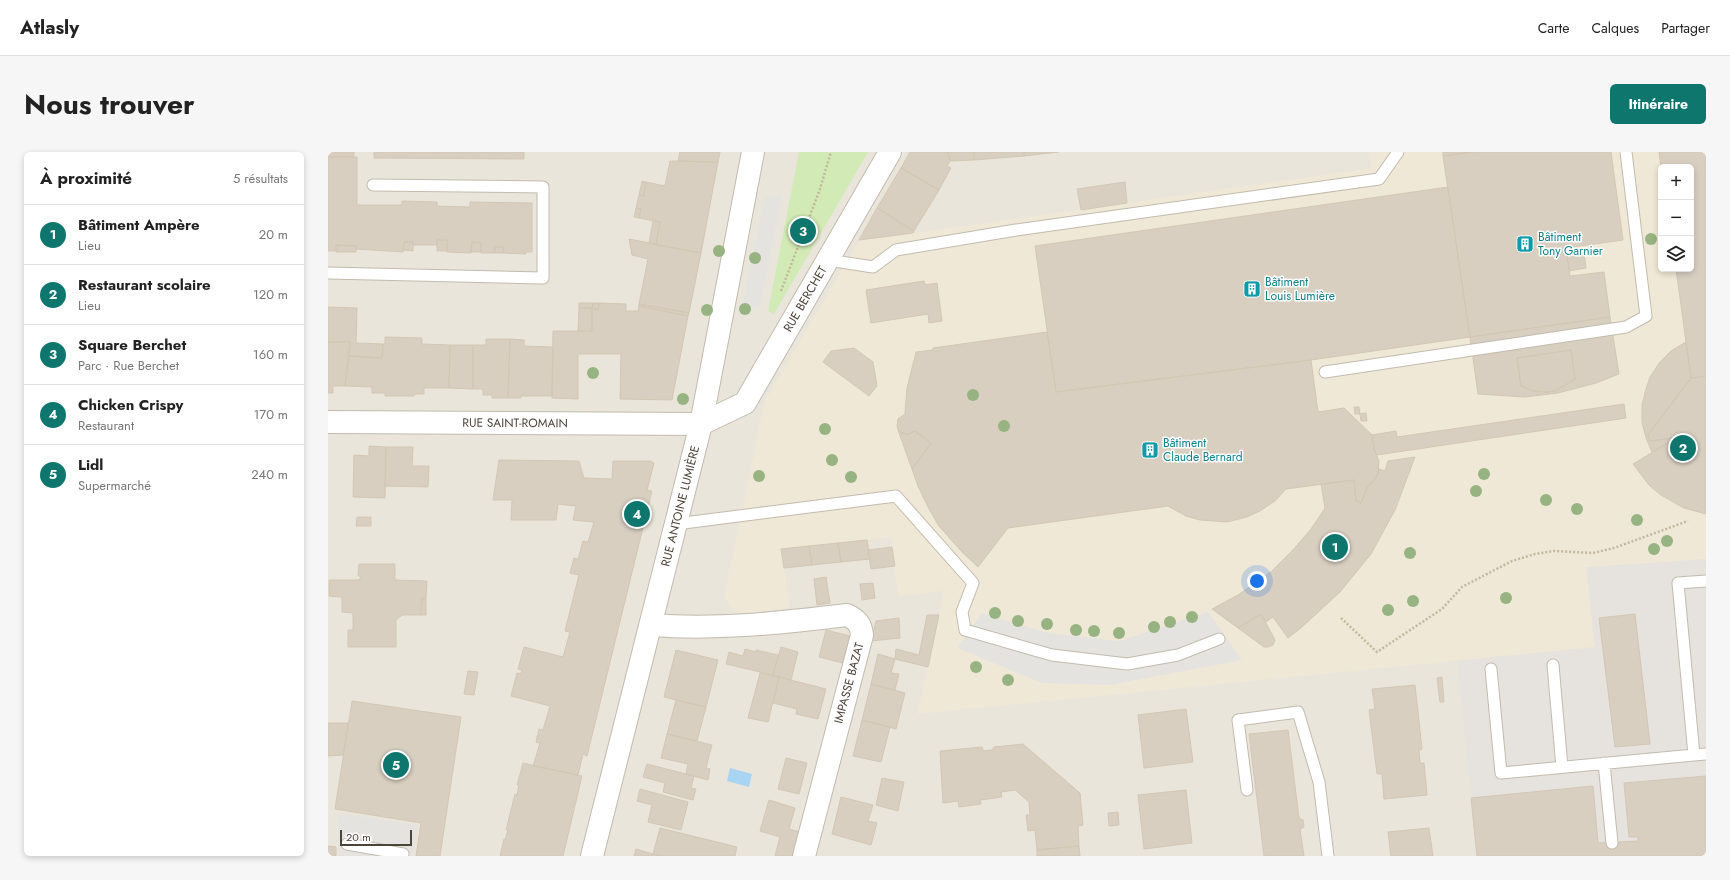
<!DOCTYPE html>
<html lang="fr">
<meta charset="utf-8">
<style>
:root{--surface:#fff;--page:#f6f6f6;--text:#222;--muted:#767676;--line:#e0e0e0;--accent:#0f766e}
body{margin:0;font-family:Jost,sans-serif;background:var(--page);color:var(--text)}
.controls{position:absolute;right:12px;top:12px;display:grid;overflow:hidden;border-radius:6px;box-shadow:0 2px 6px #0003}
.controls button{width:36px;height:36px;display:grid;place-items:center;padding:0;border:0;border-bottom:1px solid var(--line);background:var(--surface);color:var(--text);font:20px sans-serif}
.scale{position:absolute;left:12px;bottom:10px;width:72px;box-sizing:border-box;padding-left:4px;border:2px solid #4b4439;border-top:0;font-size:11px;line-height:14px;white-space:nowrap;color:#4b4439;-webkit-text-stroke:3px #fff;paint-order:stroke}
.you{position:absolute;left:929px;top:429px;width:14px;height:14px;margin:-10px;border:3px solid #fff;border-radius:50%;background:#1a73e8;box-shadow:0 0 0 6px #1a73e833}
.badge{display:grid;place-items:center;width:26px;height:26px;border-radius:50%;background:var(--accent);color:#fff;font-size:13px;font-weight:700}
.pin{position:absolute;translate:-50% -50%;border:2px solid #fff;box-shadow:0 1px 4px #0006}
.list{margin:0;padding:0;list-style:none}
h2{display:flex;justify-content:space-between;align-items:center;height:52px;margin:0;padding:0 16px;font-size:17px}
h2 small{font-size:13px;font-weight:400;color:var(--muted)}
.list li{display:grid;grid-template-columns:26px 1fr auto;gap:12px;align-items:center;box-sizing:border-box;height:60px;padding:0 16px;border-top:1px solid var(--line)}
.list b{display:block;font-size:15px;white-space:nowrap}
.list p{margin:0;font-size:13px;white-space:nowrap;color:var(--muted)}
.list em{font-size:13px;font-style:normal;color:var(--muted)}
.icon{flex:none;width:22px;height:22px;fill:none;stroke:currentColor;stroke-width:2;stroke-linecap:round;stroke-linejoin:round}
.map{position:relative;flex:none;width:1378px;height:704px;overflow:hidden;border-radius:6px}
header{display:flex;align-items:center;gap:24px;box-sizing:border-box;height:56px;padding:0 20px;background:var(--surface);border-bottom:1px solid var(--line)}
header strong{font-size:19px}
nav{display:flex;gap:22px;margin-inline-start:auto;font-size:14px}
.intro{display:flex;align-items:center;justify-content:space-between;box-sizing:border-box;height:96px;padding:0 24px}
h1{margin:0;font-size:28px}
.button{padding:10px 18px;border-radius:6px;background:var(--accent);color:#fff;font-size:14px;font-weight:700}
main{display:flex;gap:24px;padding:0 24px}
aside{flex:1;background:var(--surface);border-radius:6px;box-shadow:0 2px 6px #0003}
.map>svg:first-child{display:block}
.residential{fill:#eae5da;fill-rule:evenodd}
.industrial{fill:#e6e2dd}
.education{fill:#efe8d6;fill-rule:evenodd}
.green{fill:#d2eab5}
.parking{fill:#e5e3e0}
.water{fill:#a9d4f2}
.building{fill:#d8cfc1;stroke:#d3c7b4;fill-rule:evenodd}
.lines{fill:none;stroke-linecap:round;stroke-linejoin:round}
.service-casing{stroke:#c2bbae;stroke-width:13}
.minor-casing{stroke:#c2bbae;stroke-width:24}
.tertiary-casing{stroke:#c2bbae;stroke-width:24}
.path{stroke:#c4b79f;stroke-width:2.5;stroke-dasharray:2 2;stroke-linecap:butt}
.service{stroke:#fff;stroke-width:11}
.minor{stroke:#fff;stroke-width:22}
.tertiary{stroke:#fff;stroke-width:22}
.tree{fill:#97b381}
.labels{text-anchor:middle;stroke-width:3;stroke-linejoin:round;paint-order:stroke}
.culture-label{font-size:12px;fill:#0d838f;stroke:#fff;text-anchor:start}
.street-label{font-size:12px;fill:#4b4439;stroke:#fff}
</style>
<header>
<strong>Atlasly</strong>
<nav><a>Carte</a><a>Calques</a><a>Partager</a></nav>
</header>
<div class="intro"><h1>Nous trouver</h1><a class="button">Itinéraire</a></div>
<main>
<aside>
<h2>À proximité<small>5 résultats</small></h2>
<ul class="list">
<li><span class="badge">1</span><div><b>Bâtiment Ampère</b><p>Lieu</p></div><em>20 m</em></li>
<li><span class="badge">2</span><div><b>Restaurant scolaire</b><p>Lieu</p></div><em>120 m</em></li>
<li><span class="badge">3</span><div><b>Square Berchet</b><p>Parc · Rue Berchet</p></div><em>160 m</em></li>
<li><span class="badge">4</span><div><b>Chicken Crispy</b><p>Restaurant</p></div><em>170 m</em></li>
<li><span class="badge">5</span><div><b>Lidl</b><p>Supermarché</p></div><em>240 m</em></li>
</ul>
</aside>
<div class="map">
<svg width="1378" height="704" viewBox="0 0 1378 704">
<rect width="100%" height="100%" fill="#f6f3ec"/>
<!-- residential -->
<path class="residential" d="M0,0H1378V704H0ZM1333,15H1363V117H1333Z"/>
<!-- industrial -->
<path class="industrial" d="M1378,407V704H1149L1129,508L1266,495L1258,415Z"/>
<!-- education -->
<path class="education" d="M1041,0H1378V407L1258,415L1267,495L590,562L616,439L570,444L563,385L454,397L461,456L409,462L396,446L437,249L531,89L1044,16ZM1333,15H1363V117H1333Z"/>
<!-- green -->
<path class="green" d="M471,0H540L446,162L440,159Z"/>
<!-- parking -->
<path class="parking" d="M454,42L432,153L413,160L437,46Z
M880,460L914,508L782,533L714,531L629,496L654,461L720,481L791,489Z
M10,661L90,673L85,704H10Z"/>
<!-- water -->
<path class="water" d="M402,616L424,622L421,635L399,629Z"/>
<!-- building -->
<path class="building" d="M0,0H26V5H0Z
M46,0H196V7L46,6Z
M352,0H392L390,10L350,9Z
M582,0H620L622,9L619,14L623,16L611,38L573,16Z
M620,0H646V8L622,9Z
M646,0H696V4L646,8Z
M696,0H731L696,4Z
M1115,0H1146L1115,4Z
M1146,0H1283L1295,88L1238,96L1242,124L1276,120L1282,165L1142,185L1115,4Z
M1331,0H1378V224L1363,226L1348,117H1363V15H1333Z
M0,5H29V53H74V49L109,50V54L142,55V50L204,51V100H197L198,102L175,101L176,95H167V101H153V91L144,90L143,101L119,100V88H109V93H85V90H76L75,100L28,97V94L8,93V99H0Z
M342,9L390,10L373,101L328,93L332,70L311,66L313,57L308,56L311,43L316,44L318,30L337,34Z
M573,16L611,38L586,79L549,56Z
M314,29L318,30L316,44L311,43Z
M797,30L799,51L753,58L749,37Z
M1120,35L1142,185L983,208L728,240L707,94Z
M308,56L313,57L311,66L306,65Z
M549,56L586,79L585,81L531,88Z
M325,69L332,70L328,93L321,91Z
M301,87L373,101L361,161L311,152L320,107L304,103Z
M109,88H119V99H109Z
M76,90H85V99L75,98Z
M144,90L153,91V100H143Z
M8,93L28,94V100H8Z
M167,95H176L175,101H167Z
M1256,100L1258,116L1241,119L1239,102Z
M596,129L597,133L609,131L614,169L601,171L600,162L543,171L538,138Z
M251,151H265V156H251Z
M265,151H271L270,158L265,156Z
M271,151L298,152V159H310L311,154L360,164L344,248L292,247L293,202H250V247L224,246L225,179H264V156L270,158Z
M311,152L361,161L360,164L311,154Z
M0,155L29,156L28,191L55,192L54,206L21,204L22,190H0Z
M251,156H264V179H250Z
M1282,165L1291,222L1268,231L1230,241L1197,245L1150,242L1142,185ZM1243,198L1247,227L1244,229L1227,239L1220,240L1205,239L1193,234L1189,206Z
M719,180L728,240L983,208L990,260L1016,256L1044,283L1046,297L1051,309L1050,322L1039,336L1033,351L1028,348L1026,328L958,337L947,349L932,359L919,365L899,370L872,368L858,364L840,354L680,376L650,415L634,400L611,374L601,357L590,334L584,317L603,291L587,279L581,282L574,281L570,278L569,274L570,267L577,262L579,236L588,200L605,198V196Z
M57,185L94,186V192L122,193L121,236H96V242H86V244H57V241H44V235L17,234L21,204L54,206L55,192H57Z
M158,187H182L180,246H164V243H155V237H145V193H158Z
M182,187L196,188V194L225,195L224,244H193V246H180Z
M0,190H22L17,234H5V241H0Z
M1358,190L1363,226L1320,283L1322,289L1353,285V290L1338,292L1324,300L1318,286L1314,270V253L1318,237L1322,225L1332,210L1343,199Z
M122,193H145V237L121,236Z
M526,196L545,210L549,234L541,244L495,210L503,199Z
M1243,198L1247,227L1244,229L1227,239L1220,240L1205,239L1193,234L1189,206Z
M1378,224V362L1356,356L1333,343L1321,333L1305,312L1338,292L1353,290V285L1322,289L1320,283L1363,226Z
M1296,252L1298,266L1049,303L1046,297L1044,283L1068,279L1069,285Z
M1026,255H1031L1032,262H1027Z
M1038,261L1039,269H1033L1032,262Z
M570,278L578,283L587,279L603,291L584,317Z
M41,294L58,295L57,346L25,345L26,303L41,304Z
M58,295H85L84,314H101L100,335L57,334Z
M1087,305L1067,358L1043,402L1012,440L974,475L960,486L945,465L938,470L933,462L910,476L884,457L910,443L943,420L964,399L983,377L997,356L993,332L1026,328L1028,348L1033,351L1039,336L1048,326L1051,317L1057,319L1060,309Z
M171,308L251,309L256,326L284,327L285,309H322L326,311L319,338L324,339L259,604L255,602L250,623L205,614L212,591L208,590L211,577L215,578L222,554L183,544L189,521L193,522L194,518L190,517L196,495L235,505L242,480L237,479L251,423L242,421L246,406L250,407L255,389L260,390L266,370L245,368L248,354L230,352L228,368H183L184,348H165Z
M29,365H43V374H28Z
M539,388L542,407L513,410L510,391Z
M510,391L513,410L484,413L481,394Z
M481,394L484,413L456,416L453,397Z
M564,395L567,414L543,417L540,398Z
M31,412H67V428L99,429L98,446H94L93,463H74L68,468V495H20V478H25V461L14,460V445L1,444V428H30L33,426L30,423Z
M498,425L502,451L489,453L486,427Z
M545,431L547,446L534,448L532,432Z
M94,446H98V463H93Z
M933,462L947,488L945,493L940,495H936L910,476Z
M1307,462L1322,592L1287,595L1271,466Z
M599,463H611L600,515L567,507L568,497L591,503Z
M571,466L572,486L543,489L548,469Z
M498,478L522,484L515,511L491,505Z
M453,495L470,500L463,528L445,523Z
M417,497L428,500V498L450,503L445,523L398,512L401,500L415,504Z
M348,498L390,508L378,555L336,545Z
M550,502L567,507L563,521L571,522L567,538L543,532Z
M140,519L150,520L146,543L136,542Z
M432,521L451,525L440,570L420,566Z
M451,525L498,537L490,567L468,562L469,557L445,551Z
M1114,525L1116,550H1112L1109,526Z
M543,532L577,541L568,577L534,568Z
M1087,533L1094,597L1091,598L1092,611H1096L1099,643L1056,647L1054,622H1049L1041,558L1047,557L1044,537Z
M348,548L378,555L369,589L339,582Z
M24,549L133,565L112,704H88L93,671L7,657Z
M858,557L865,610L816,616L810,563Z
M534,568L562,575L553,610L525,604Z
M0,571H20L15,603L0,604Z
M960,578L971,666L975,668L976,675L972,677L976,704H936L921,582Z
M339,582L384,593L378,616L382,617L380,628L358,622L360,612L333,606Z
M695,592L752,641L755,673L750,674L751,694L709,698L707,678L700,679L698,663H702L701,650L687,638L673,640L674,645L652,648L653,652L631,655L630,649L615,651L612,599L654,595L655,599L664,598L666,595Z
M458,606L479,611L471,642L450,637Z
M195,611L254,624L235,704H172L176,687L177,688L180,678H178L187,642L189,643L191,633H189Z
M319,612L366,624L363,636L368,637L365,648L335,640L337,631L315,625Z
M1378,624V704H1149L1143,646L1265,634L1270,691L1310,689V685H1301L1296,631Z
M554,626L576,630L570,659L548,653Z
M312,637L360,650L353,678L320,670L324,653L309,649Z
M858,638L864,691L816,697L810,643Z
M513,645L545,653L540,669L549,671L543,693L504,682Z
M441,648L467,656L461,677L472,680L466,704H447L452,685L432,679Z
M790,660L791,673L781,674L780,661Z
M332,676L409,695L407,704H334L325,702Z
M1101,676L1105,704H1063L1060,680Z
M0,694L8,695V704H0Z
M751,694L752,704H709V698Z
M308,697L325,702L334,704H306Z"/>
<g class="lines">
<!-- service casing -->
<g class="service-casing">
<path id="service" d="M500,108L545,115L568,98L688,78L1051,27L1070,0
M0,121L215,126V35L45,33
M997,220L1298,175L1318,164L1298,0
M348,372L568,344L645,431L634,460L637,478L724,503L799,512L850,503L891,487
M1378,429L1350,431L1366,603L1378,602
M1225,513L1234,615
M1163,517L1173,621L1366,603
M1276,611L1284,691
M919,638L910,568L970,560L991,630L1000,704
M19,692L75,702L74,704"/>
</g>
<!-- minor casing -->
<g class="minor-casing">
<g id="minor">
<path id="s1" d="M0,270L373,272L417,251L562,0"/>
<path d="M323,473C390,478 452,471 519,463C529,468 533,472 534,483L476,704"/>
</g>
</g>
<!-- tertiary casing -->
<g class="tertiary-casing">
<g id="tertiary">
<path id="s2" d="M264,704L373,272L425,0"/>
</g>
</g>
<!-- path -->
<path class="path" d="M453,139L491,40L503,0
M1013,466L1049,500L1114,457L1134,435L1184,409L1207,402L1226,399L1265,401L1286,396L1360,369"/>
<!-- service -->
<use href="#service" class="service"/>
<!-- minor -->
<use href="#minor" class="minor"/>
<!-- tertiary -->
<use href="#tertiary" class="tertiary"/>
</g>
<!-- trees -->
<g class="tree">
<circle cx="1323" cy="87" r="6"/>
<circle cx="391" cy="99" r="6"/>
<circle cx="427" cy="106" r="6"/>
<circle cx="417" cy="157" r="6"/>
<circle cx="379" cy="158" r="6"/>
<circle cx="265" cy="221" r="6"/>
<circle cx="645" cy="243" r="6"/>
<circle cx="355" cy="247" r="6"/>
<circle cx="676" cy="274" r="6"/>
<circle cx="497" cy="277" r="6"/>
<circle cx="504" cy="308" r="6"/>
<circle cx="1156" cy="322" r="6"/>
<circle cx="431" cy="324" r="6"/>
<circle cx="523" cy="325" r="6"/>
<circle cx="1148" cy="339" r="6"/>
<circle cx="1218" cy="348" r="6"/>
<circle cx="1249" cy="357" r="6"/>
<circle cx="1309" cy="368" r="6"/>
<circle cx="1339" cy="389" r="6"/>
<circle cx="1326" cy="397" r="6"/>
<circle cx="1082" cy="401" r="6"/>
<circle cx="1178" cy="446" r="6"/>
<circle cx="1085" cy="449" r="6"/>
<circle cx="1060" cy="458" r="6"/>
<circle cx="667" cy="461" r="6"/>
<circle cx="864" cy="465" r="6"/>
<circle cx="690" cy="469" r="6"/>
<circle cx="842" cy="470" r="6"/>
<circle cx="719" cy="472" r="6"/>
<circle cx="826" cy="475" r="6"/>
<circle cx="748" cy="478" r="6"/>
<circle cx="766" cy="479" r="6"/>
<circle cx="791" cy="481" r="6"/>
<circle cx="648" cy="515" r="6"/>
<circle cx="680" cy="528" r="6"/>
</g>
<!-- icons -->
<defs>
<g id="building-square" transform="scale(0.9)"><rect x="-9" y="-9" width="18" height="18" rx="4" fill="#0f9aa8" stroke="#fff"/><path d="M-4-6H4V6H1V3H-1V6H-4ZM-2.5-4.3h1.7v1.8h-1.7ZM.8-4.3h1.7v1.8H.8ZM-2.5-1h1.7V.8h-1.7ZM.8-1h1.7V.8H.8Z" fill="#fff"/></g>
</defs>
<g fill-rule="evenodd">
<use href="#building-square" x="1197" y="92"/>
<use href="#building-square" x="924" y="137"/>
<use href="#building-square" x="822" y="298"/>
</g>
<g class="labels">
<!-- culture labels -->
<g class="culture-label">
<text x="1210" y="89">Bâtiment<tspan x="1210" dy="14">Tony Garnier</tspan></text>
<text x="937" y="134">Bâtiment<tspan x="937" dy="14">Louis Lumière</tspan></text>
<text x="835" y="295">Bâtiment<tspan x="835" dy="14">Claude Bernard</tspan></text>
</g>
<!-- street labels -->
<g class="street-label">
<text dy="4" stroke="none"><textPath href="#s1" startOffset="542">RUE BERCHET</textPath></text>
<text dy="4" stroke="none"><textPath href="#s1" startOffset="187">RUE SAINT-ROMAIN</textPath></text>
<text dy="4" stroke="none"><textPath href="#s2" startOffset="361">RUE ANTOINE LUMIÈRE</textPath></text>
<text transform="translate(521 531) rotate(-75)" y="4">IMPASSE BAZAT</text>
</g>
</g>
</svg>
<div class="controls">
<button>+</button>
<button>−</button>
<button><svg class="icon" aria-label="layers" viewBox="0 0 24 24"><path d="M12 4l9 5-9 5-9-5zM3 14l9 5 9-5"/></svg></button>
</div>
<div class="scale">20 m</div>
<div class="you"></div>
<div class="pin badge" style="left:1007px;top:395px">1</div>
<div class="pin badge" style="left:1355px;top:296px">2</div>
<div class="pin badge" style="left:475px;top:79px">3</div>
<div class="pin badge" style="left:309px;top:362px">4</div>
<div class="pin badge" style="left:68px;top:613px">5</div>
</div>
</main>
